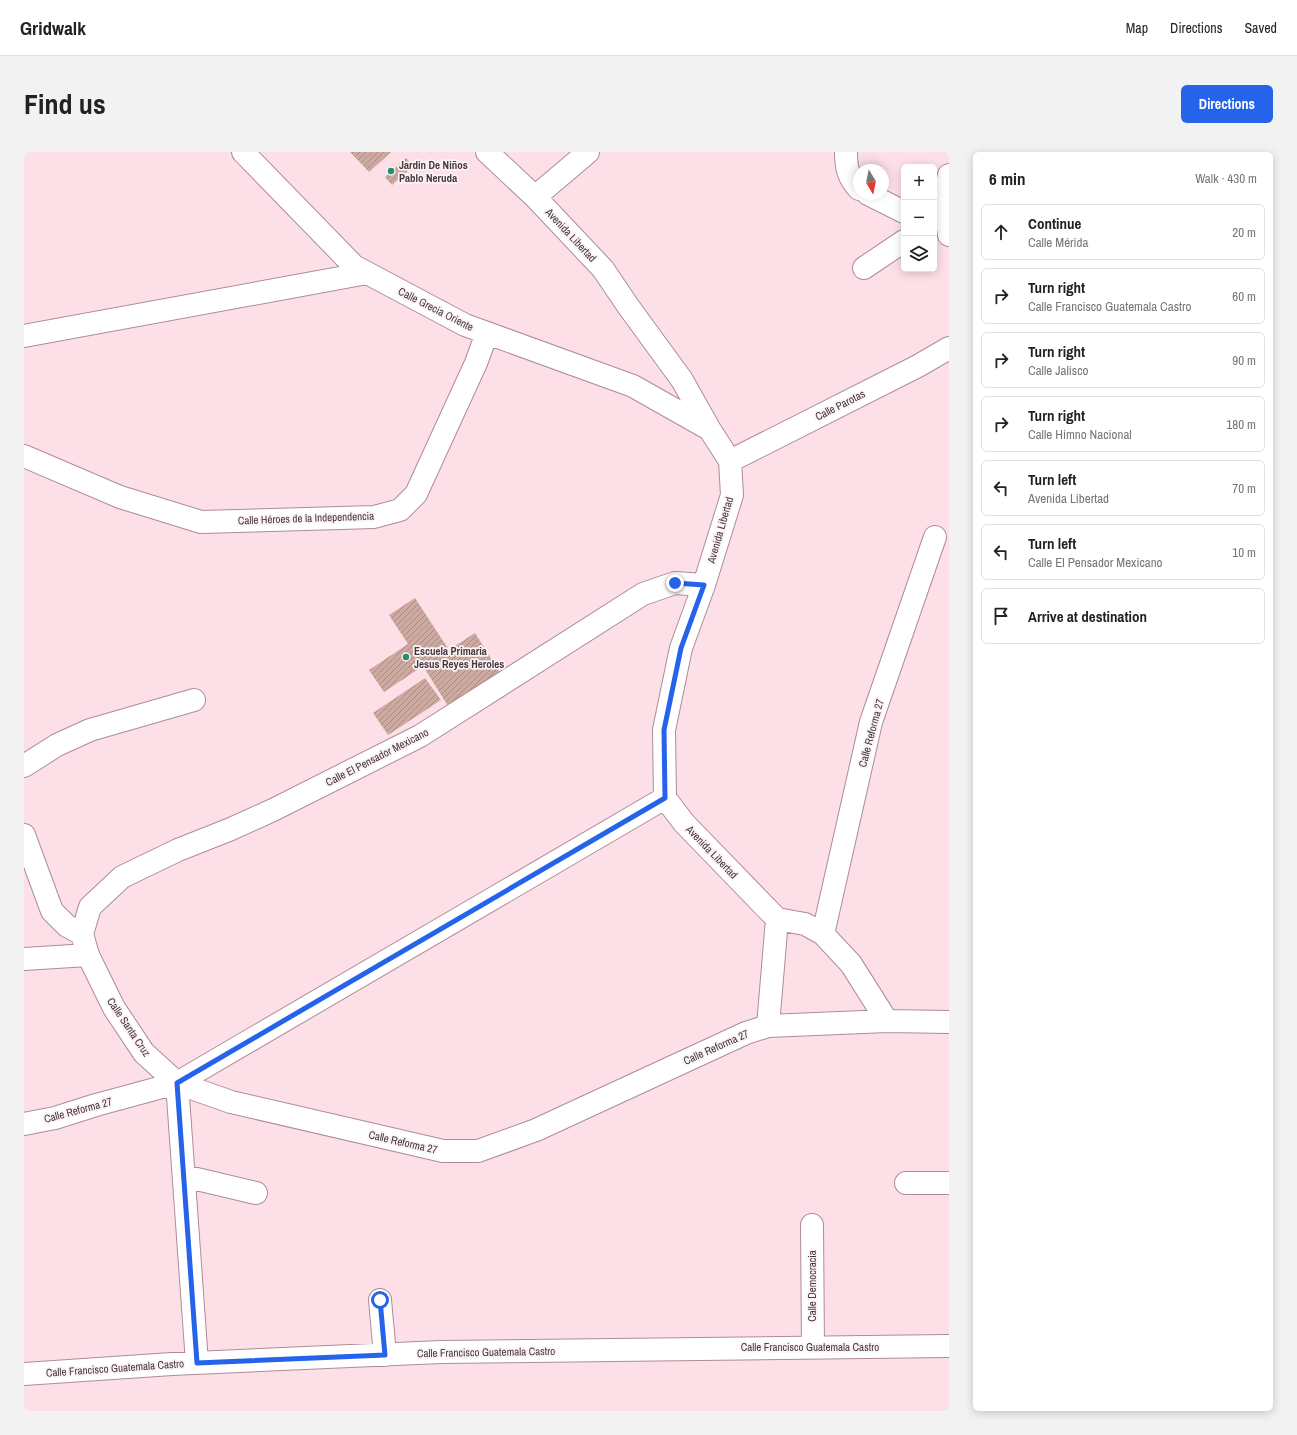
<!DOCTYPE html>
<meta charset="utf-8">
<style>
:root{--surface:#fff;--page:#f2f2f2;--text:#222;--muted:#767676;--line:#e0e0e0;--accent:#2563eb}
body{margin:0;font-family:"Archivo Narrow",sans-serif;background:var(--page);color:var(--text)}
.controls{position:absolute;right:12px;top:12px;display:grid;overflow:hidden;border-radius:6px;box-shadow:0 2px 10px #0003}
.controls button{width:36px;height:36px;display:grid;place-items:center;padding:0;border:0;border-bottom:1px solid var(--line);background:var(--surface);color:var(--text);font:20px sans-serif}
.compass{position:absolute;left:829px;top:12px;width:36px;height:36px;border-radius:50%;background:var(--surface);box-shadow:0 2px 10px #0003;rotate:170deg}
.stop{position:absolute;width:12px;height:12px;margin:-9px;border:3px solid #2563eb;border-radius:50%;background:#fff}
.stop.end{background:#2563eb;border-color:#fff;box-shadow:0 1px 4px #0008}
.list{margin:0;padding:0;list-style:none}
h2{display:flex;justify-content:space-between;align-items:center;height:52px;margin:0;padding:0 16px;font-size:17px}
h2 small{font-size:13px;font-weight:400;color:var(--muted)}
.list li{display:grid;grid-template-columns:26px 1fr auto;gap:12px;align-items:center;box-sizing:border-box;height:56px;margin:0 8px 8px;padding:0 8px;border:1px solid var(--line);border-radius:6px}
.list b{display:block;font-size:15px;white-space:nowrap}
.list p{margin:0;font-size:13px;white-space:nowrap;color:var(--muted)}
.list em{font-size:13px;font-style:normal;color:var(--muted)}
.icon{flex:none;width:22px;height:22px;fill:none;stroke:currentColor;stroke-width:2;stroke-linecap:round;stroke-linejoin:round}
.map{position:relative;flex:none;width:925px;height:1259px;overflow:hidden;border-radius:6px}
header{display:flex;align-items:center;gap:24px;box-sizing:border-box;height:56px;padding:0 20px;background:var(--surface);border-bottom:1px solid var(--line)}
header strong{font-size:19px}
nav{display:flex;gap:22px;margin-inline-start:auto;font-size:14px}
.intro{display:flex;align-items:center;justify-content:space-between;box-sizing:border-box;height:96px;padding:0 24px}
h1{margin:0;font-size:28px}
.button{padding:10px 18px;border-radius:6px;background:var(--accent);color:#fff;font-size:14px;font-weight:700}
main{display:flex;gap:24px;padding:0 24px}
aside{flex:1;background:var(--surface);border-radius:6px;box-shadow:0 2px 10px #0003}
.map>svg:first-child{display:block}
.building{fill:url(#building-hatch)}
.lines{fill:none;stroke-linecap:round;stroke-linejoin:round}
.street-casing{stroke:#ae8c95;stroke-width:24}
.secondary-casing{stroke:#ae8c95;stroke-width:24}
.street{stroke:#fff;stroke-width:22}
.secondary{stroke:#fff;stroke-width:22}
.route{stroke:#2563eb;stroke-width:5}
.poi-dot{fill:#288e6a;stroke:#fbf3f5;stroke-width:1.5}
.labels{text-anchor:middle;stroke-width:3.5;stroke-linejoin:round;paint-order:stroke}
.poi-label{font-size:11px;font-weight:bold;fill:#46383c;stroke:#fbf3f5;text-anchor:start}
.street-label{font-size:11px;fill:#46383c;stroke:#fbf3f5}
</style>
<header>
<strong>Gridwalk</strong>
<nav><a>Map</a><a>Directions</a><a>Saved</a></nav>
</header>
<div class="intro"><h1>Find us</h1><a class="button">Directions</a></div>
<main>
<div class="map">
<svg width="925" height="1259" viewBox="0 0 925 1259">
<defs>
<pattern id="building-hatch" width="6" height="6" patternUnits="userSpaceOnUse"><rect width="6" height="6" fill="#cca9a1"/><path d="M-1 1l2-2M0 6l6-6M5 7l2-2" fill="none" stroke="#a78b84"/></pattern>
</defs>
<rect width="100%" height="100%" fill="#fde0e7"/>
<!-- building -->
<path class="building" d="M326,0H367L345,20Z
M382,6L389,14L368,33L361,25Z
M391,446L425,498L451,481L476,521L424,554L399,514L360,540L345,518L384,492L365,463Z
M401,526L417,548L364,583L349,561Z"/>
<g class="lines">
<!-- street casing -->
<g class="street-casing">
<path id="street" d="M219,0L330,114L441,173L609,234L685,277
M463,0L511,45L579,117L604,154L658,228L686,278L706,309L708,343L680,433L657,496L640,578L641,646L660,671L753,767L781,772L799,782L827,812L863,869
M822,0C822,16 824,25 835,37
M844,42L880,60
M511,45L564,0
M925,83C922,63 920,43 925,23
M840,116L880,89
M0,184L343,121
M0,304L96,345L177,370L350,365L376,358L392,342L452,211L463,181
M706,309L894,214L925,196
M0,614L33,593L66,578L170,548
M0,683L28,759L43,774L58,782
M753,767L744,874L863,869L925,870
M799,782L847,570L911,385
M64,803L58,782L66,755L98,725L154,698L207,677L249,658L396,584L619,442L651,431L680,433
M153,931L173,1211
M0,972L31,966L72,953L153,931L641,646
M160,1024L232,1041
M882,1031H925
M788,1073L789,1195
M356,1148L361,1203
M0,1222L148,1212L417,1200L925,1194"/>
</g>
<!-- secondary casing -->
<g class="secondary-casing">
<path id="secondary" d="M0,807L64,803L90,856L120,901L153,931L207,950L419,999H454L512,978L722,881L744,874"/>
</g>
<!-- street -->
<use href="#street" class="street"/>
<!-- secondary -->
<use href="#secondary" class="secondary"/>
</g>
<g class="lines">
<!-- route -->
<path class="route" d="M356,1148L361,1203L173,1211L153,931L641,646L640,578L657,496L680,433L651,431"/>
</g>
<!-- markers -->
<g class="poi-dot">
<circle cx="367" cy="19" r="4"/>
<circle cx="382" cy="505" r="4"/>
</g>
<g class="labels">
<!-- poi labels -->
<g class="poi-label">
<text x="375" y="17">Jardin De Niños<tspan x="375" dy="13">Pablo Neruda</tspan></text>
<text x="390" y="503">Escuela Primaria<tspan x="390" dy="13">Jesus Reyes Heroles</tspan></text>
</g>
<!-- street labels -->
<g class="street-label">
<text transform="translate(547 83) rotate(47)" y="4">Avenida Libertad</text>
<text transform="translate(412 157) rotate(27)" y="4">Calle Grecia Oriente</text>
<text transform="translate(816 253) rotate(-27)" y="4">Calle Parotas</text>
<text transform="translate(282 366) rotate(-2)" y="4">Calle Héroes de la Independencia</text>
<text transform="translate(696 378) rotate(-74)" y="4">Avenida Libertad</text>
<text transform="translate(847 581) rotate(-75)" y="4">Calle Reforma 27</text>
<text transform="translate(353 605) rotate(-27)" y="4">Calle El Pensador Mexicano</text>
<text transform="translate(688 700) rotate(46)" y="4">Avenida Libertad</text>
<text transform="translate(105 875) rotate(56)" y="4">Calle Santa Cruz</text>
<text transform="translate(692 895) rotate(-24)" y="4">Calle Reforma 27</text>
<text transform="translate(54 958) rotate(-15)" y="4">Calle Reforma 27</text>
<text transform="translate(379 990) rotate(13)" y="4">Calle Reforma 27</text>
<text transform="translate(788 1134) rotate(-90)" y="4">Calle Democracia</text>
<text x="786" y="1199">Calle Francisco Guatemala Castro</text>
<text transform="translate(462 1200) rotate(-1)" y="4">Calle Francisco Guatemala Castro</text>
<text transform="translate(91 1216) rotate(-4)" y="4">Calle Francisco Guatemala Castro</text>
</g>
</g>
</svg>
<div class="controls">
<button>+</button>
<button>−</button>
<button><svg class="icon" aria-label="layers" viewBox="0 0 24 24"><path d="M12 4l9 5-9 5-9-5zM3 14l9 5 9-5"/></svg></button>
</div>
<svg class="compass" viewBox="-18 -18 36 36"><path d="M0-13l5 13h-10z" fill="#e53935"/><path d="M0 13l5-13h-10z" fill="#767676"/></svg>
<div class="stop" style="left:356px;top:1148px"></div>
<div class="stop end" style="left:651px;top:431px"></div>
</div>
<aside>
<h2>6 min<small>Walk · 430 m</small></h2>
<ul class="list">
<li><svg class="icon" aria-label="ahead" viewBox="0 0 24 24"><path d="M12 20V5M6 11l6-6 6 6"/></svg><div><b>Continue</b><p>Calle Mérida</p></div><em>20 m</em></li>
<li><svg class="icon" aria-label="right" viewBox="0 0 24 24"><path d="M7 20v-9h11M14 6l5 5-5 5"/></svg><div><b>Turn right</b><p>Calle Francisco Guatemala Castro</p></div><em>60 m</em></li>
<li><svg class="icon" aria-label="right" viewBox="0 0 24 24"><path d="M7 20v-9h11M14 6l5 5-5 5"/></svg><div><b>Turn right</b><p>Calle Jalisco</p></div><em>90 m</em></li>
<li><svg class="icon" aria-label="right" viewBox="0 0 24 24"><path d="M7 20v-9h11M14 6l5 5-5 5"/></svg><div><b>Turn right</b><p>Calle Himno Nacional</p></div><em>180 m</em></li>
<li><svg class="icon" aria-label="left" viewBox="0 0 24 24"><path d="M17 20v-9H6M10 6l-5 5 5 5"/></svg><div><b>Turn left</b><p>Avenida Libertad</p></div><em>70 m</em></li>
<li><svg class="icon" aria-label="left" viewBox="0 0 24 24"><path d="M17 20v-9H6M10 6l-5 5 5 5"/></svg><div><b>Turn left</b><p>Calle El Pensador Mexicano</p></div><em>10 m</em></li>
<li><svg class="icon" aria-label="arrive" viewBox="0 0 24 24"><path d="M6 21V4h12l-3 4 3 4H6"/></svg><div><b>Arrive at destination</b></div></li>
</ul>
</aside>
</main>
